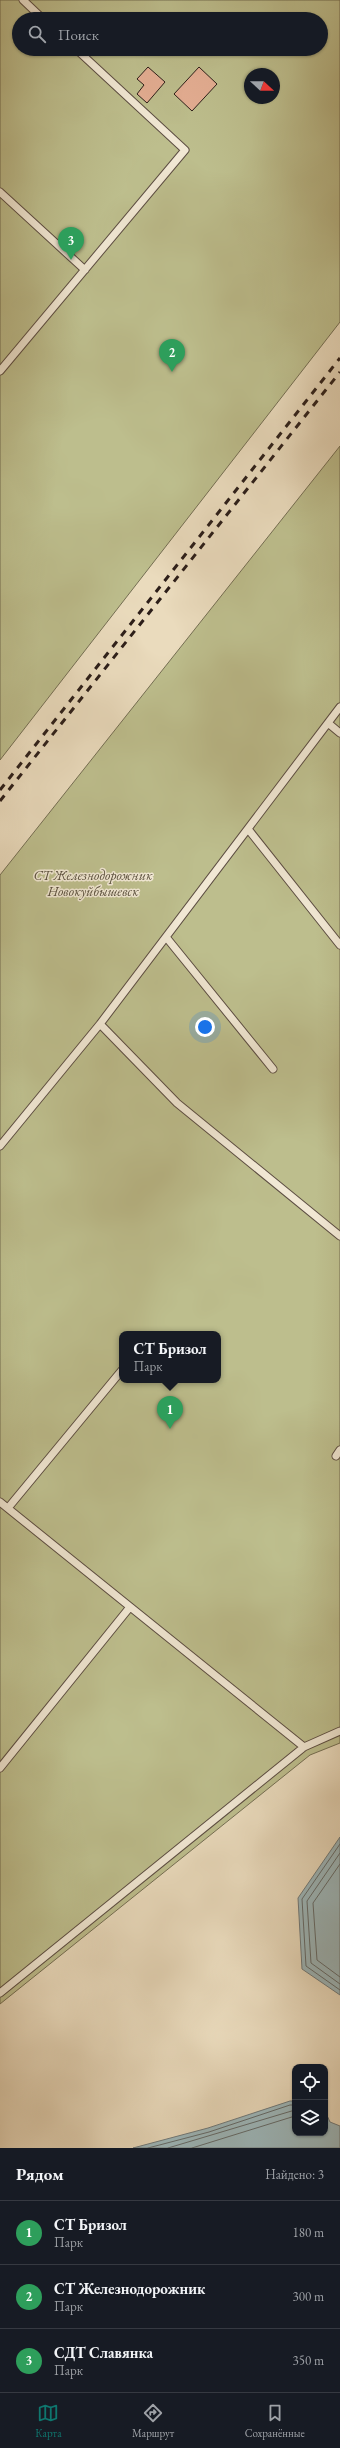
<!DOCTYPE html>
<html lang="ru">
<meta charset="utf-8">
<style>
:root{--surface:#171b24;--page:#242831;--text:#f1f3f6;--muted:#9ea1a6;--line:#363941;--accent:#0f766e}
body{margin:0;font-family:"EB Garamond",serif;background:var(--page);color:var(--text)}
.controls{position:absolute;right:12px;bottom:12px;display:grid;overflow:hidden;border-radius:8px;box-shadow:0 1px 3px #0004}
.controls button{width:36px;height:36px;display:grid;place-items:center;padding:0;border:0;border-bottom:1px solid var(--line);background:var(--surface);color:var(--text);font:20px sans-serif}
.compass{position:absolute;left:244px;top:68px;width:36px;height:36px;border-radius:50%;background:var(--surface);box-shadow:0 1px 3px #0004;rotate:111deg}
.you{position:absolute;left:205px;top:1027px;width:14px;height:14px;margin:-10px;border:3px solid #fff;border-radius:50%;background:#1a73e8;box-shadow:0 0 0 6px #1a73e833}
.badge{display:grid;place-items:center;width:26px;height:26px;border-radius:50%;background:var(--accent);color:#fff;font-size:13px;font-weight:700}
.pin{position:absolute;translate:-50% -33px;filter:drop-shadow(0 1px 2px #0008)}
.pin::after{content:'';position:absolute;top:21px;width:14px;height:12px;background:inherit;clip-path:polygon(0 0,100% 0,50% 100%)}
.popup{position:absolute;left:119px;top:1331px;width:102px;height:52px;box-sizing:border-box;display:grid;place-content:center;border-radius:8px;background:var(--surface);filter:drop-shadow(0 1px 3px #0005);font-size:13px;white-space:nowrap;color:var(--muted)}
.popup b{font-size:15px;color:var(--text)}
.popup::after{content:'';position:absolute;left:50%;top:100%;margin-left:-8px;border:8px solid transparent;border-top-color:var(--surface)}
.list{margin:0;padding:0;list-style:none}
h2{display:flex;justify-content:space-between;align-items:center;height:52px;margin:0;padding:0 16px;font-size:17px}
h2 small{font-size:13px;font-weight:400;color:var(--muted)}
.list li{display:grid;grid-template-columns:26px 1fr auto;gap:12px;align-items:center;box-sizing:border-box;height:64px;padding:0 16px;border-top:1px solid var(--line)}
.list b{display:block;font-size:15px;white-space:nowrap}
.list p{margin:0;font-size:13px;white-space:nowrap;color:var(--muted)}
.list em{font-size:13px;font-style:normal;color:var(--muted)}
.icon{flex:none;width:22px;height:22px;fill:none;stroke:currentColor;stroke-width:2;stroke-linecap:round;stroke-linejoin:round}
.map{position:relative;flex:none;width:340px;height:2148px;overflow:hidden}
.search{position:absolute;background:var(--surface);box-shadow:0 1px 3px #0004;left:12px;right:12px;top:12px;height:44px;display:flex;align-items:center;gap:10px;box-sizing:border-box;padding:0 14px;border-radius:22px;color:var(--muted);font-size:15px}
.sheet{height:244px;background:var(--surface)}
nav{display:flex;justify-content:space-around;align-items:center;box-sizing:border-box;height:56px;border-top:1px solid var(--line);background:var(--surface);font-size:11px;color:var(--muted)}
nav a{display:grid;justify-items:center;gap:2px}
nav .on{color:var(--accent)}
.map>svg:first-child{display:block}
.green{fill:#bdbe8d;stroke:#746e53;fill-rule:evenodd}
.water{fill:#9db8bc;stroke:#707a7b}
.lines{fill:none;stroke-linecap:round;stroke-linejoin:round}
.shore{stroke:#646b6a;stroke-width:1}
.building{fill:#e3ad92;stroke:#2c1e19}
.lane-casing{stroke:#5c4d42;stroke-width:9}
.lane{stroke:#f1e8d4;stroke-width:7}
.rail{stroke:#2c1e19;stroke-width:3;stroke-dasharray:7 7;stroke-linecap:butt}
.labels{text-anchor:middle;stroke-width:3;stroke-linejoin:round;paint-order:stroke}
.park-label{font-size:14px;font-style:italic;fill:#584e3c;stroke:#f1e8d4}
</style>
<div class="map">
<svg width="340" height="2148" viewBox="0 0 340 2148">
<rect width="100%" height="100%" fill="#eadbbd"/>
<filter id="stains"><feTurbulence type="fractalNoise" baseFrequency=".005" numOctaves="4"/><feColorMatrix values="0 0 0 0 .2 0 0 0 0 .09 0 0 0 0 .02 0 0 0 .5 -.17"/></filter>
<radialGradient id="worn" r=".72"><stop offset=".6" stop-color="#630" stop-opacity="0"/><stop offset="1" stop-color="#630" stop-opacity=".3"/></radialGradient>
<!-- green -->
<path class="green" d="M0,0H340V322L0,760ZM19,19H321V49H19ZM250,74H274V98H250Z
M340,446V1743L310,1755L0,2004V875ZM122,1334H218V1380H122Z"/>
<!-- water -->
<path class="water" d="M340,1837V1995L302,1969L298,1898Z
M290,2101H295V2133H325V2111L330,2122L340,2126V2148H133L208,2128Z"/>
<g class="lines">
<!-- shore -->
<path class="shore" d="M340,1844L302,1899L306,1966L340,1990
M340,1853L307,1901L311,1963L340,1984
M340,1864L313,1903L317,1960L340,1977
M148,2148L209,2132L290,2105H295
M168,2148L295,2110
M192,2148L295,2116"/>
</g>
<!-- building -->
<path class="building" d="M148,67L165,82L147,103L137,94L144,85L137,79Z
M199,67L217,84L192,111L174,94Z"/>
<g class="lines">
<!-- lane casing -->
<g class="lane-casing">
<path id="lane" d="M23,0L43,19
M0,192L85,270
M0,371L185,150L76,49
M328,723L340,733
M248,829L340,945
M166,937L273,1069
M100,1024L177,1103L340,1236
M0,1146L100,1024L340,707
M336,1456L340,1450
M0,1502L304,1747
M8,1508L122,1370
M0,1768L130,1607
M0,1993L304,1747L340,1731"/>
</g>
<!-- lane -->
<use href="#lane" class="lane"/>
<!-- rail -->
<path class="rail" d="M0,790L340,358
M0,801L340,372"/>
</g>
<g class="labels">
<!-- park labels -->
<g class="park-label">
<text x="93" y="880">СТ Железнодорожник<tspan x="93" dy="16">Новокуйбышевск</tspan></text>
</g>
</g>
<rect width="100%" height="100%" filter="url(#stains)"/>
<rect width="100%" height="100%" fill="url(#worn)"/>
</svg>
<div class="controls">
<button><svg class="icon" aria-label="locate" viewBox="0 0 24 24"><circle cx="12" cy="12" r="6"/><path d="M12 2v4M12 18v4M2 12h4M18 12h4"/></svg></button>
<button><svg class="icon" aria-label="layers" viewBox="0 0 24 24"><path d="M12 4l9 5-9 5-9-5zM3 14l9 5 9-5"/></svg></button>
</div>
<svg class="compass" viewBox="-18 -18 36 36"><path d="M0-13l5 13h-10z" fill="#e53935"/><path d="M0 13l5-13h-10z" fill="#9ea1a6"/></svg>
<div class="you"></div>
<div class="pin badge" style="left:170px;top:1429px;background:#2e9e5b">1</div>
<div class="popup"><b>СТ Бризол</b>Парк</div>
<div class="pin badge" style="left:172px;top:372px;background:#2e9e5b">2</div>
<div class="pin badge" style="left:71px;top:260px;background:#2e9e5b">3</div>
<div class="search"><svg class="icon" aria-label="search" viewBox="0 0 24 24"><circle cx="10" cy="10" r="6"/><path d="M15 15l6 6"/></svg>Поиск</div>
</div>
<section class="sheet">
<h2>Рядом<small>Найдено: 3</small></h2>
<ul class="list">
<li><span class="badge" style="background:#2e9e5b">1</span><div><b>СТ Бризол</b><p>Парк</p></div><em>180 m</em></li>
<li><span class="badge" style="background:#2e9e5b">2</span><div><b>СТ Железнодорожник</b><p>Парк</p></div><em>300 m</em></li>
<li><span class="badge" style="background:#2e9e5b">3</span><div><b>СДТ Славянка</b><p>Парк</p></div><em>350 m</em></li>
</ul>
</section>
<nav>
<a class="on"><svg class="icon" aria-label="map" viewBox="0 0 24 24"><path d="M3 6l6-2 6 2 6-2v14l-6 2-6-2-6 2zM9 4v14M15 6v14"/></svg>Карта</a>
<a><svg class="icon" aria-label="directions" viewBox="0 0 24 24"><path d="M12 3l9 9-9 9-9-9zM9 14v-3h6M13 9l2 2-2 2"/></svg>Маршрут</a>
<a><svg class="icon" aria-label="saved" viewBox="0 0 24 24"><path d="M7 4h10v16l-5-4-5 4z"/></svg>Сохранённые</a>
</nav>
